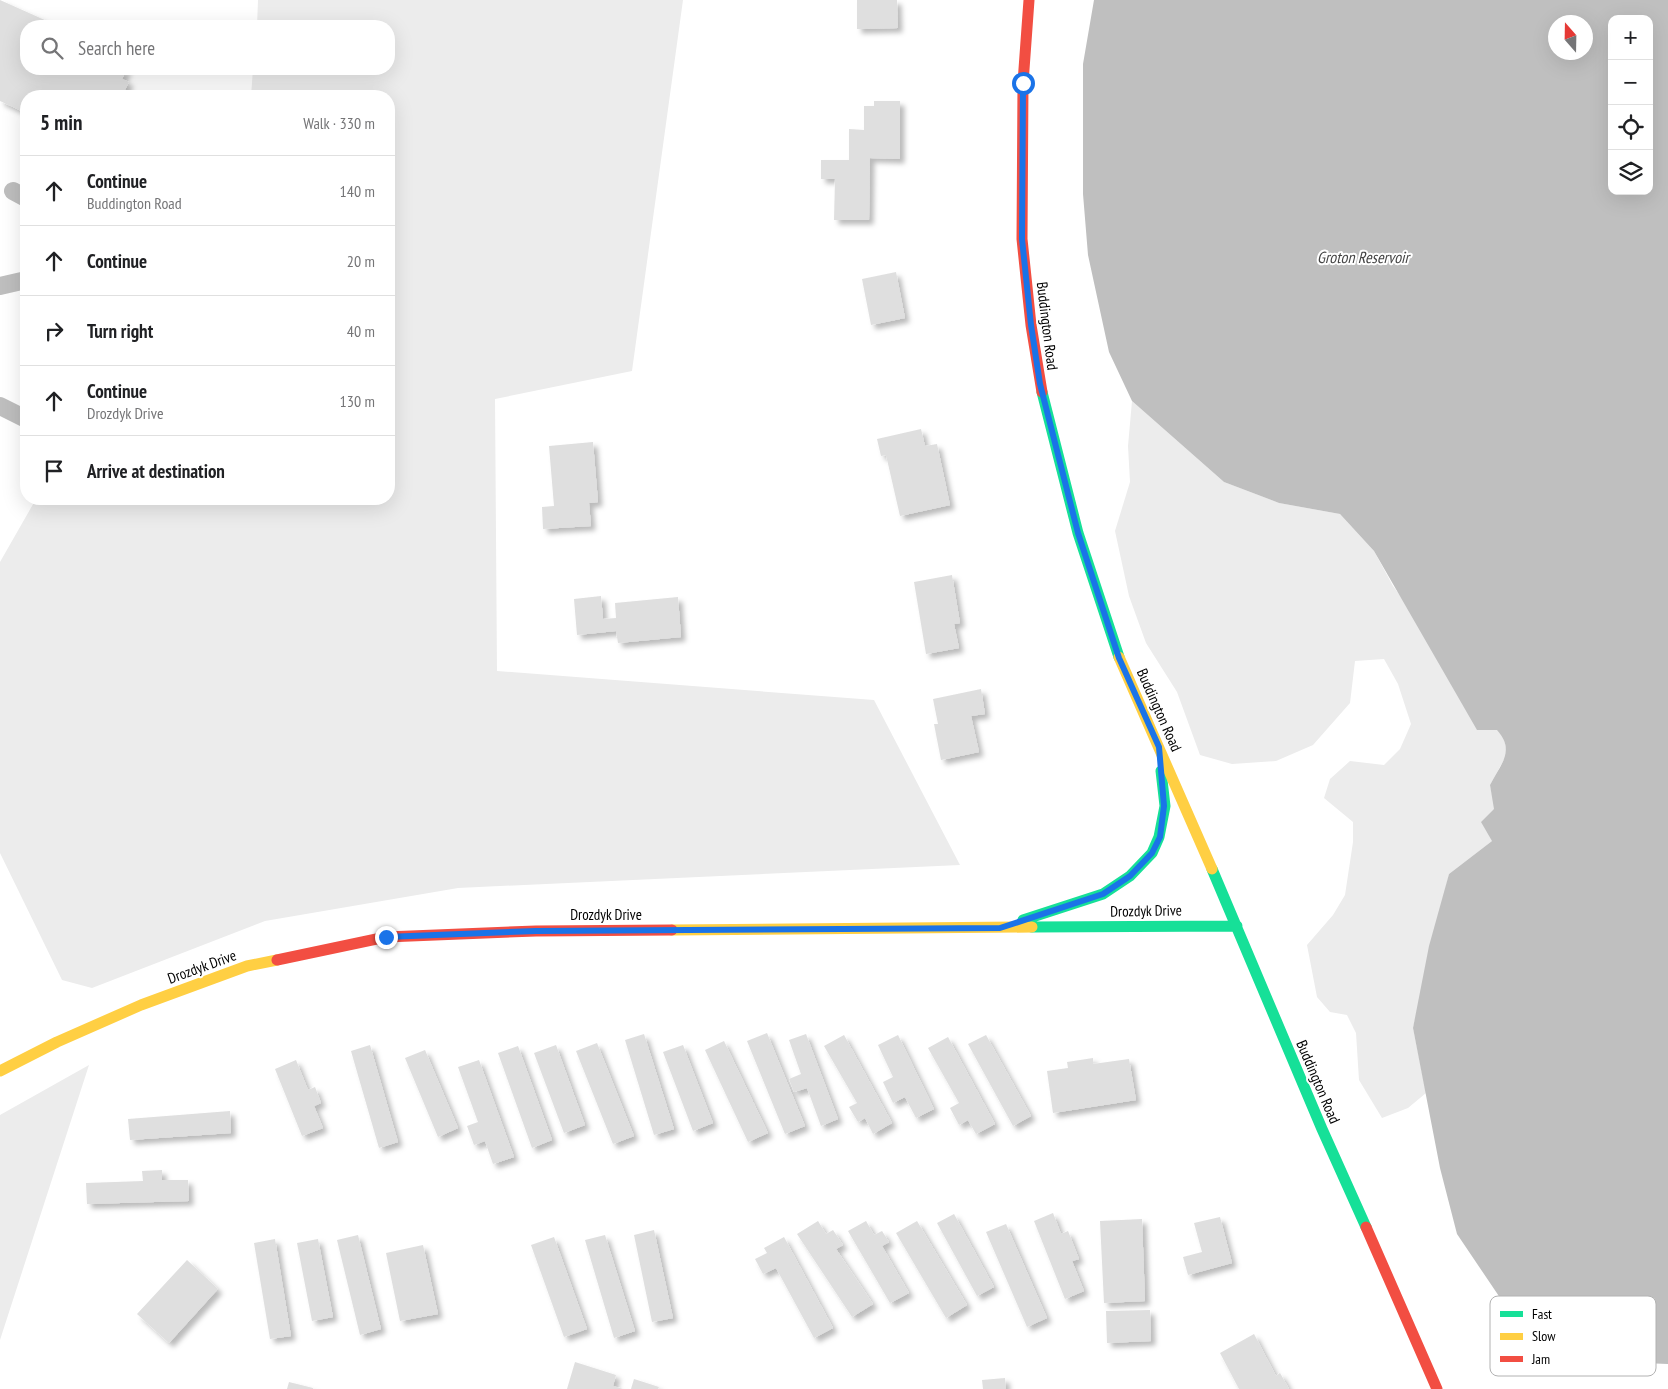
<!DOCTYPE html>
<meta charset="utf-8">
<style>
:root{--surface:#fff;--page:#f2f2f2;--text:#202124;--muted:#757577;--line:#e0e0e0}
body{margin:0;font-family:"PT Sans Narrow",sans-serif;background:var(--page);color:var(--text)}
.controls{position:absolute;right:15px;top:15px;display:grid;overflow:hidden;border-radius:10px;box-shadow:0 5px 20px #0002}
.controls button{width:45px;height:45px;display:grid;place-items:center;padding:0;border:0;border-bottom:1px solid var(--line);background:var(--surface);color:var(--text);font:25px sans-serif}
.compass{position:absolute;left:1548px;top:15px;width:45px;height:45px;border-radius:50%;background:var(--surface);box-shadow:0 5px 20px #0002;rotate:340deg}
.stop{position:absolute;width:15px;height:15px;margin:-11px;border:4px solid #1a73e8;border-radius:50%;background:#fff}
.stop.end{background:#1a73e8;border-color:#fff;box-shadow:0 1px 5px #0008}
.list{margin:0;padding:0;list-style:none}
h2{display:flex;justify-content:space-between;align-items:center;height:65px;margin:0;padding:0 20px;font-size:21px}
h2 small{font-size:16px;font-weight:400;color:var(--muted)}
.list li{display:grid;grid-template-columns:32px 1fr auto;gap:15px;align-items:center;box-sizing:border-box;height:70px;padding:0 20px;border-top:1px solid var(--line)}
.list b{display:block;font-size:19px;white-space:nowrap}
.list p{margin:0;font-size:16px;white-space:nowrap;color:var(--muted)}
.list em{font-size:16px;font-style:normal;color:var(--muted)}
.icon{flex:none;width:28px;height:28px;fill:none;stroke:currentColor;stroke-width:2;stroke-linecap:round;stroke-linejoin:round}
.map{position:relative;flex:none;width:1668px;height:1389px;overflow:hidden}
.search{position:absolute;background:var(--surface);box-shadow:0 5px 20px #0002;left:20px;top:20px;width:375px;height:55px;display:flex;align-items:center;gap:12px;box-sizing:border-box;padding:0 18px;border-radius:20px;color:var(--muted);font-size:19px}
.panel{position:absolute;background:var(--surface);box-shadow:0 5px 20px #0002;left:20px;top:90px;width:375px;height:415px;border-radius:20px}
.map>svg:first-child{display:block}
.green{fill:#ececec}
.water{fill:#bfbfbf;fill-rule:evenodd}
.building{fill:#dfdfdf;filter:url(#shadow)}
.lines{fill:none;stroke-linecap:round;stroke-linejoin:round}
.lane{stroke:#bebebe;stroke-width:18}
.fast{stroke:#16e098;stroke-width:11}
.slow{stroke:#ffcf43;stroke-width:11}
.jam{stroke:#f24e42;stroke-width:11}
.route{stroke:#1a73e8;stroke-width:6}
.labels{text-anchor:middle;stroke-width:4;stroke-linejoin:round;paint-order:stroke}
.street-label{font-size:15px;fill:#000;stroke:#fff}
.water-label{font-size:16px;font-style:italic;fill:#444;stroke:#fff}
.key{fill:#fff;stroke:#b2b2b2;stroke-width:1}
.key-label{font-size:14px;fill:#000}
</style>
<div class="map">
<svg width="1668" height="1389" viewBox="0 0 1668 1389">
<defs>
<filter id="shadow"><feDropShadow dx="4.5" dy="4.5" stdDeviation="2.5" flood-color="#0004"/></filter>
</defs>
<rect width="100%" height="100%" fill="#fff"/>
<!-- green -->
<path class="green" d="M258,0H683L632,371L495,399L497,671L874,700L960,865L458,888L265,921L92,988L62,980L0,853V562L36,499H389V96H251L253,69H389V26H257Z
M1132,401L1224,482L1279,503L1340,514L1374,551L1393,586L1504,738L1507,754L1490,785L1495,809L1492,841L1449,874L1413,1028L1426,1093L1408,1108L1382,1118L1359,1080L1356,1033L1347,1015L1330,1012L1317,997L1307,945L1333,915L1345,895L1353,842V822L1324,798L1330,779L1350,761L1384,765L1400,749L1411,724L1398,684L1384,659L1355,661L1350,703L1313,745L1276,761L1232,764L1200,755L1177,692L1146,643L1129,596L1115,531L1130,482L1128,446Z
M89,1065L0,1340V1115Z"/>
<!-- water -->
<path class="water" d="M1094,0H1668V1364L1617,1362L1547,1340L1513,1317L1457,1234L1440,1168L1413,1028L1429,946L1449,874L1492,841L1481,822L1494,809L1490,785C1500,765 1516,751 1497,730H1477L1374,551L1340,514L1279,503L1224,482L1132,401L1109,352L1088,255L1083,194V64ZM1612,19H1649V191H1612ZM1556,22H1586V52H1556Z"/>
<!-- building -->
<path class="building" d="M0,0L58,26H26V69H127L122,79L129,82L122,96H26V113L0,101Z
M857,0H897L898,28L857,29Z
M874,101H900V159L870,158L869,220H834L835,179H821V160H849V129L864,130V106H874Z
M896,272L905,318L871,325L862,279Z
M921,429L925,446L937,444L950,505L900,516L886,455L881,456L877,439Z
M593,442L598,502L589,503L591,526L543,529L542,507L554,506L549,446Z
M952,575L960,623L954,624L959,648L926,654L914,582Z
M601,596L603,619L616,618L615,603L678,597L681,637L618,643L616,631L577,635L574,599Z
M981,689L985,714L971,716L979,752L941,760L934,724H938L933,699Z
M767,1033L805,1126L785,1134L747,1041Z
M644,1034L674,1129L654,1135L625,1040Z
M806,1034L838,1119L821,1126L807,1088L794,1092L789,1079L801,1074L789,1040Z
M844,1035L892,1123L873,1134L865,1118L858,1122L849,1107L857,1103L824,1046Z
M898,1035L934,1109L916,1118L905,1097L893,1103L883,1082L893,1077L878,1045Z
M986,1035L1031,1116L1013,1126L968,1044Z
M948,1037L995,1124L976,1134L968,1120L959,1125L950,1108L959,1103L928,1048Z
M724,1041L768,1133L748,1142L705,1050Z
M597,1043L634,1136L613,1144L576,1051Z
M370,1045L398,1142L379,1148L351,1051Z
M556,1045L585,1125L564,1133L534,1053Z
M683,1045L713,1123L693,1131L663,1052Z
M518,1046L552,1140L532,1148L498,1053Z
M425,1050L458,1128L438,1137L405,1058Z
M1093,1058V1064L1129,1059L1136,1100L1053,1113L1047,1071L1068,1068L1067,1062Z
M296,1060L308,1090L315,1087L321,1103L314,1106L323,1128L302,1136L275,1069Z
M479,1060L514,1157L493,1164L485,1141L474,1145L467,1126L478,1122L458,1067Z
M230,1111L231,1133L130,1140L128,1119Z
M162,1170V1180H188L189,1201L87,1204L86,1183L143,1181L142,1171Z
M1053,1213L1061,1234L1068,1231L1079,1259L1072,1261L1084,1291L1065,1299L1034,1221Z
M954,1214L994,1287L977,1296L937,1223Z
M1220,1217L1232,1263L1188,1275L1183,1257L1202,1252L1194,1223Z
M1142,1219L1145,1301L1104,1303L1100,1221Z
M818,1221L826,1234L833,1230L843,1245L836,1249L873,1304L852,1317L797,1234Z
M866,1221L874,1235L882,1231L889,1242L882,1246L909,1293L890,1303L848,1231Z
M917,1221L967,1305L946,1318L896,1233Z
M1006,1224L1047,1318L1027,1327L986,1232Z
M654,1230L673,1318L652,1322L634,1235Z
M358,1235L381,1329L360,1335L337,1240Z
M605,1235L635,1331L614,1338L585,1240Z
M554,1237L587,1329L564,1337L531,1245Z
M784,1237L833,1328L814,1338L776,1268L763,1274L755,1259L767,1253L764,1248Z
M275,1239L291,1336L270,1339L254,1243Z
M318,1239L333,1317L312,1321L297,1243Z
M423,1245L438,1314L400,1321L386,1253Z
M187,1260L218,1289L169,1343L137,1314Z
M1150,1310L1151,1341L1107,1343L1106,1311Z
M1254,1334L1276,1376L1280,1373L1289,1389H1239L1220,1353Z
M575,1362L616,1375L613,1386L623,1389H567Z
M1005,1378L1006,1389H983L982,1380Z
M634,1379L659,1387L658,1389H631Z
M289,1382L313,1388V1389H287Z"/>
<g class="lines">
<!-- lane -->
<path class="lane" d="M13,191L26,198
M0,286L26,280
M0,406L26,419"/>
<!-- fast -->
<path class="fast" d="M1042,392L1078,533L1119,657
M1212,869L1322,1129L1366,1227
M1023,920L1103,894L1130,876L1152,853L1159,837L1165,806L1161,771
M1032,927L1237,926"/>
<!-- slow -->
<path class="slow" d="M1119,657L1212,869
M672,930L1032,927
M0,1071L57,1042L141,1005L247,966L277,960"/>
<!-- jam -->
<path class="jam" d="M1029,0L1023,83L1022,239L1031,325L1042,392
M277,960L386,937L536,931L672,930
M1366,1227L1437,1389"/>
</g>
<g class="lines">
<!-- route -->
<path class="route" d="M386,937L536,931L1000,928L1103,894L1130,876L1152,853L1160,837L1164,806L1159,747L1119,658L1078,533L1040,384L1031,325L1022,239L1023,83"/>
</g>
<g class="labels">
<!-- street labels -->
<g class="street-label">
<text transform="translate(1047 326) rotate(83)" y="5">Buddington Road</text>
<text transform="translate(1159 710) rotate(66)" y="5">Buddington Road</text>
<text transform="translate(1146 911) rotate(-1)" y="5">Drozdyk Drive</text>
<text x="606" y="920">Drozdyk Drive</text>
<text transform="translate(202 967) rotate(-20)" y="5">Drozdyk Drive</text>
<text transform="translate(1318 1082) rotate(67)" y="5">Buddington Road</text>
</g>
<!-- water labels -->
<g class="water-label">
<text x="1363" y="263">Groton Reservoir</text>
</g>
</g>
<!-- legend -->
<rect x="1490" y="1296" width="166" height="80" rx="8" class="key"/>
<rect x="1500" y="1311" width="23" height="6" fill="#16e098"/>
<rect x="1500" y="1333" width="23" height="7" fill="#ffcf43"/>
<rect x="1500" y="1356" width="23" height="6" fill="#f24e42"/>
<g class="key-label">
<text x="1532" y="1319">Fast</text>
<text x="1532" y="1341">Slow</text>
<text x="1532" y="1364">Jam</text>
</g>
</svg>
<div class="controls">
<button>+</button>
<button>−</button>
<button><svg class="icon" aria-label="locate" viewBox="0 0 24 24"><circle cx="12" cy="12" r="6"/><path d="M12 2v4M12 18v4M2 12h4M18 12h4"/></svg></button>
<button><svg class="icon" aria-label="layers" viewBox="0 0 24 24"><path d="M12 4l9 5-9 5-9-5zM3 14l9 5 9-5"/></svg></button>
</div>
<svg class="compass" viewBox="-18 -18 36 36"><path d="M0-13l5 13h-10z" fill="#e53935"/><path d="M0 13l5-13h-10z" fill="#757577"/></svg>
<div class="stop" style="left:1023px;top:83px"></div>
<div class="stop end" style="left:386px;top:937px"></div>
<div class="search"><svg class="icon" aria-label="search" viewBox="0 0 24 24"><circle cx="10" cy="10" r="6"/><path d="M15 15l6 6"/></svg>Search here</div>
<section class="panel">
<h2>5 min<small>Walk · 330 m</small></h2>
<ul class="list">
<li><svg class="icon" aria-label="ahead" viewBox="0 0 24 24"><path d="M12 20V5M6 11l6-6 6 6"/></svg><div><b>Continue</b><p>Buddington Road</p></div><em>140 m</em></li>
<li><svg class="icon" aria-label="ahead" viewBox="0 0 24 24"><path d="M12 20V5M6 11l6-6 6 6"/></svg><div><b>Continue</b></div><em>20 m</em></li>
<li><svg class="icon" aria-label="right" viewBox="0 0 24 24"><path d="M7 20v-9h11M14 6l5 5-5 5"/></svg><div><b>Turn right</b></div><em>40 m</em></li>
<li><svg class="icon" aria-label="ahead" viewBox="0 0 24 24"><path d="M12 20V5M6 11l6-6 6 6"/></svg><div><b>Continue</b><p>Drozdyk Drive</p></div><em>130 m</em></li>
<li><svg class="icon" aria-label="arrive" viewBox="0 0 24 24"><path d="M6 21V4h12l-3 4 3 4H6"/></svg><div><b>Arrive at destination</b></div></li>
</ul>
</section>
</div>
